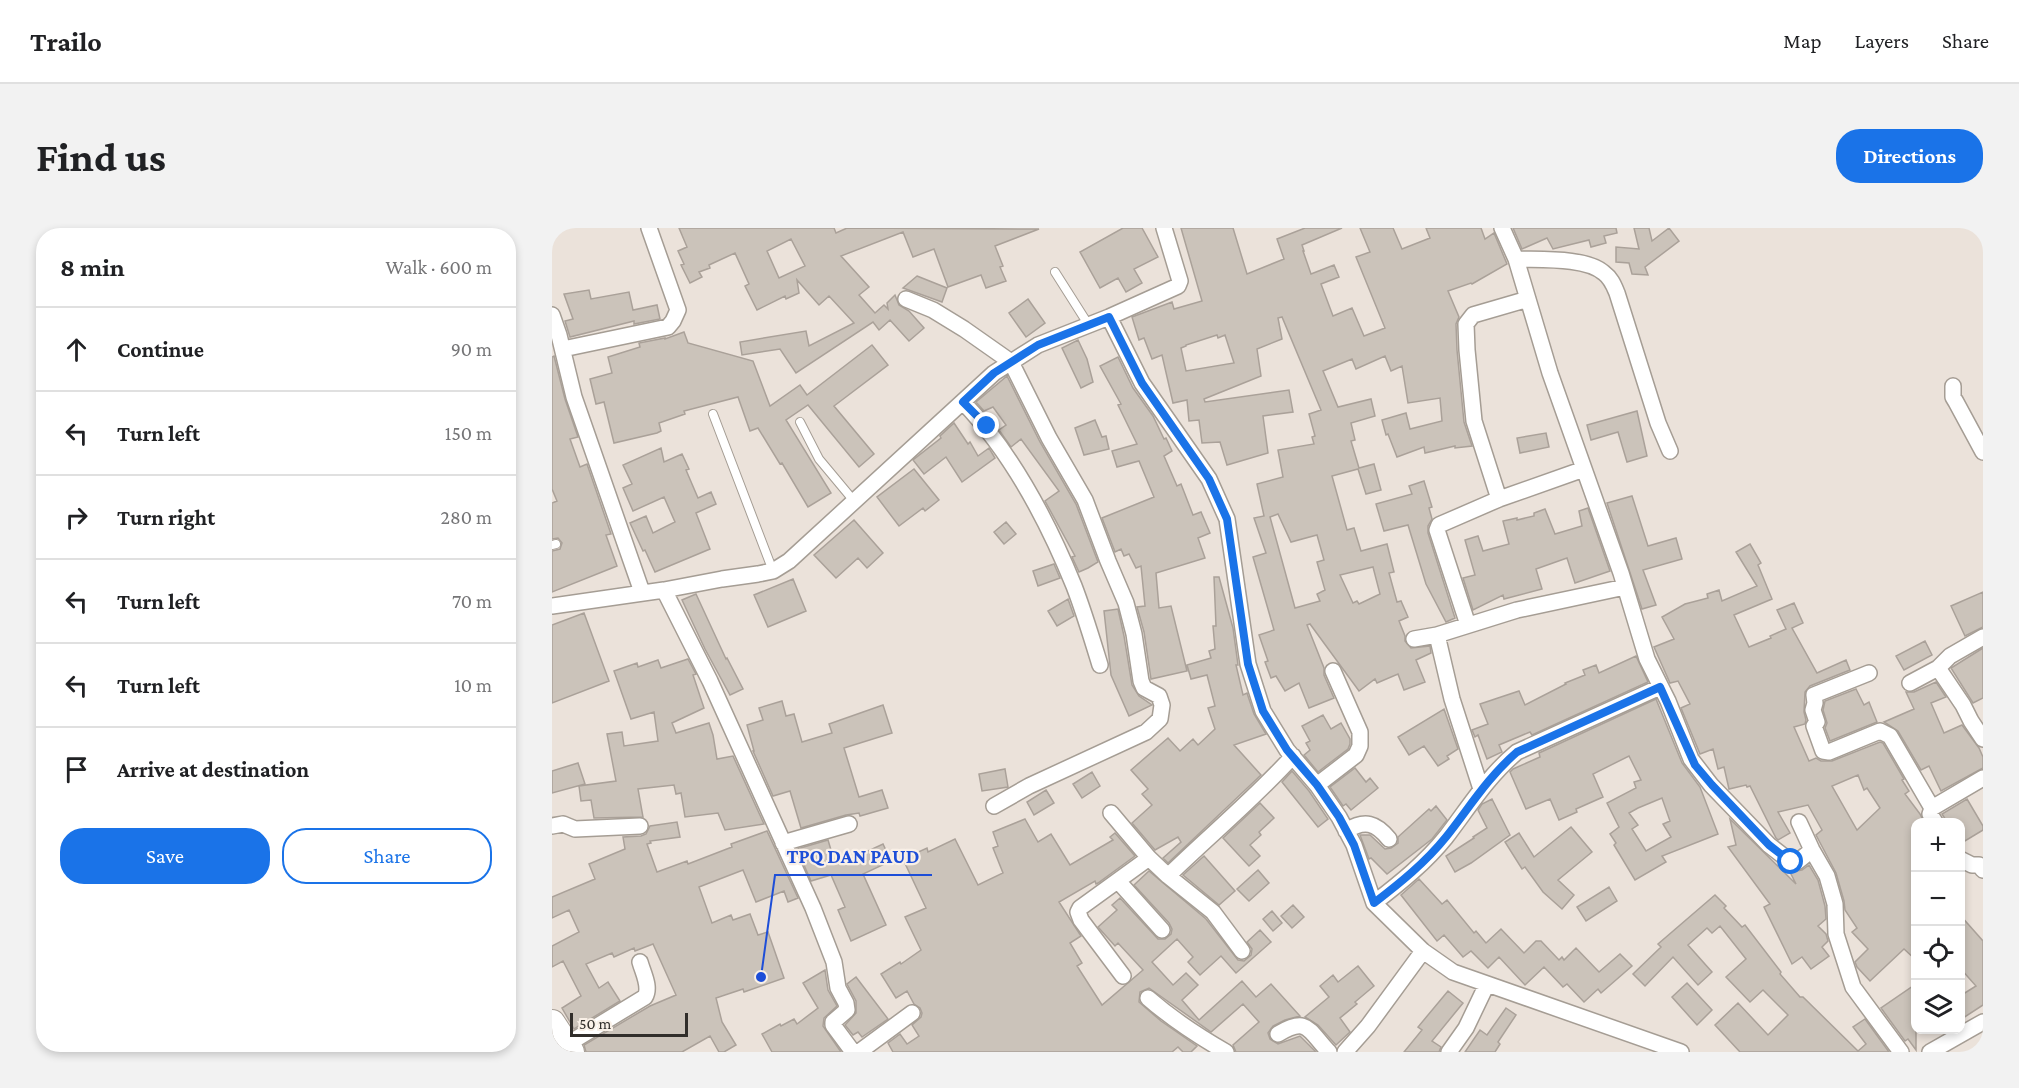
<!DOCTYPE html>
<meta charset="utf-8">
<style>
:root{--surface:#fff;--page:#f2f2f2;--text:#202124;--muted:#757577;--line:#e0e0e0;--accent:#1a73e8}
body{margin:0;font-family:"Crimson Pro",serif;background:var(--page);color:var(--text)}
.controls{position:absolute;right:18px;bottom:18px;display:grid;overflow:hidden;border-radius:12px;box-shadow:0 3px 9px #0003}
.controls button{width:54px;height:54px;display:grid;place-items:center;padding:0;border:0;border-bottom:2px solid var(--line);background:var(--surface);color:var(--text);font:30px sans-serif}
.scale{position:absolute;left:18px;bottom:15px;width:118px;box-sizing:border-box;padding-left:6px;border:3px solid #312e2b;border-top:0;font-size:16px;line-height:21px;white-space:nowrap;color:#312e2b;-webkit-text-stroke:4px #f9f0e7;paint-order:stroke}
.stop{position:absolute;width:18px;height:18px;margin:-14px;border:4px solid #1a73e8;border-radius:50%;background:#fff}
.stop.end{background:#1a73e8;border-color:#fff;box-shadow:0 2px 6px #0008}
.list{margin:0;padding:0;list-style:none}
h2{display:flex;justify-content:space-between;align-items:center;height:78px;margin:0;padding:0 24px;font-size:26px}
h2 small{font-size:20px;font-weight:400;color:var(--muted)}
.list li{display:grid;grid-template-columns:39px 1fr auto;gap:18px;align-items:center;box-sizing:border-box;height:84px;padding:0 24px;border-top:2px solid var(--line)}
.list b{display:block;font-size:22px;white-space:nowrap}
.list em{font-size:20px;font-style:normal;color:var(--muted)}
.actions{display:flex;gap:12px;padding:18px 24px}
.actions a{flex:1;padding:14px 0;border:2px solid var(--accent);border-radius:24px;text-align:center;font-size:21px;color:var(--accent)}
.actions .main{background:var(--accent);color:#fff}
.icon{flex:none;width:33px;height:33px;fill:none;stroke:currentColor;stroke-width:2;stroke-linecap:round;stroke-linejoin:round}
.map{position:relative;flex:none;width:1431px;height:824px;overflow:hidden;border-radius:24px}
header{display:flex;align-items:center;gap:36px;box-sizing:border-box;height:84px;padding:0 30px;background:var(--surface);border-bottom:2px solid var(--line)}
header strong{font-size:28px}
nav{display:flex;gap:33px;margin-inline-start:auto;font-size:21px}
.intro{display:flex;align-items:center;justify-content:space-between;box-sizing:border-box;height:144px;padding:0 36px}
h1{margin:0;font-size:42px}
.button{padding:15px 27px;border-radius:24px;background:var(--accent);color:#fff;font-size:21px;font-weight:700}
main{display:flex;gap:36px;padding:0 36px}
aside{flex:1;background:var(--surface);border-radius:24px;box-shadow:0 3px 9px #0003}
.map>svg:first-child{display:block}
.building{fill:#cbc3ba;stroke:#aaa199;stroke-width:1.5;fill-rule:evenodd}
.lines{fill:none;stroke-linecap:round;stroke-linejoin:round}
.service-casing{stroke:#a59d94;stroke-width:10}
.minor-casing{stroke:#a59d94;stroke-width:18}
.trunk-casing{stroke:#a59d94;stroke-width:28}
.service{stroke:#fff;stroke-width:8}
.minor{stroke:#fff;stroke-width:15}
.trunk{stroke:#fff;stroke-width:26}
.route{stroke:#1a73e8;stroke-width:8}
.leader{fill:none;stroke:#1d4ed8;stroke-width:2}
.callout-dot{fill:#1d4ed8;stroke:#f9f0e7;stroke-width:2}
.callout-label{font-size:20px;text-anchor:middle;font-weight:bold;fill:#1d4ed8;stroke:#f9f0e7;stroke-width:4.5;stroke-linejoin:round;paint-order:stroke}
</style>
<header>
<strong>Trailo</strong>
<nav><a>Map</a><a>Layers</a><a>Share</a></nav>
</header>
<div class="intro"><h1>Find us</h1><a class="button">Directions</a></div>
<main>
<aside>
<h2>8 min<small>Walk · 600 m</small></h2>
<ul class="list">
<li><svg class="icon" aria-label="ahead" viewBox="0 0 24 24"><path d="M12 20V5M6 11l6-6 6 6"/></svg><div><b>Continue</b></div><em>90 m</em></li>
<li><svg class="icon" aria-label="left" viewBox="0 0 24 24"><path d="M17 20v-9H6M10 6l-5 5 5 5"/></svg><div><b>Turn left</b></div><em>150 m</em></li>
<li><svg class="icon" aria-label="right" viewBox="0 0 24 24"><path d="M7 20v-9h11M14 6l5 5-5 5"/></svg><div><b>Turn right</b></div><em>280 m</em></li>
<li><svg class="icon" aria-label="left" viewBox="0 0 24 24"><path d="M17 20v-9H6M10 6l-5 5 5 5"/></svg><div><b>Turn left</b></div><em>70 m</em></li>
<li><svg class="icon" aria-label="left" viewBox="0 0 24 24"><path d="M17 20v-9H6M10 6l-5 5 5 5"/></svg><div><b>Turn left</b></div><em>10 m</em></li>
<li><svg class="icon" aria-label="arrive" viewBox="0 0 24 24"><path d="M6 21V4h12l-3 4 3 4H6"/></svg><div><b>Arrive at destination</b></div></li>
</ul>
<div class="actions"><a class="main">Save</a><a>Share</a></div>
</aside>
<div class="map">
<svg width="1431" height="824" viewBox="0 0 1431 824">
<rect width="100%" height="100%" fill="#ebe2da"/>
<!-- building -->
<path class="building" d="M127,0H282L284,5L295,0L487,1L443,18L451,38L448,39L454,53L434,60L429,47L396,59L382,21L361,29L351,4L289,28L317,59L307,67L323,85L332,77L336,81L335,75L343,67L347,77L357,83L372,100L357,113L338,92L327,102L321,94L244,145L228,121L190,127L188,114L254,103L257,118L302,95L277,68L267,77L245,52L247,65L234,71L233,68L205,82L193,58L197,56L183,25L157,37L158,40L147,44L150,49L138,55L129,37L132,36L126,23L135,19ZM239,11L253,38L227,50L215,23Z
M571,0H590L606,29L582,41L590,55L574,64L566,50L548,60L528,24Z
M629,0H681L695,46L732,31L725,11L753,0H790L750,17L752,23H751L759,46L782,37L787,49L769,56L781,88L800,80L812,108L833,100L804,29L818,24L808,0H841L850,21L878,10L874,0H929L933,11L942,5L955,36L920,56L919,55L896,63L907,89L904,96L905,122L912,194L920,218L903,220V218L873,225L872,219L845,229L836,206L834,207L830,192L854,185L858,201L890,193L888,170L856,175L850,138L839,143L833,128L804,141L800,131L771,143L786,179L819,171L823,188L799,195L803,212L799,213L807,240L822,236L829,262L814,266L806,241L780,248L795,302L802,300L809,323L835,316L842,344L837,345L845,374L849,373L856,389L847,393L853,408V413L859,420L878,418L879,425L864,432L873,454L852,462L846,446L825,455L823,451L807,463L758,396L755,397L772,440V447L782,470L757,480L747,455L733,463L724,448L719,450L713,434L716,433L707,407L722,402L701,329L714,325L702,290L712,288L705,256L731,249L726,222L762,216L760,209L763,208L757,186L769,182L730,89L726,90L730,111L705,121L709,148L652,171L653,174L737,162L741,184L711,188L716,225L675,237L668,214L650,215L647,192L637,193L635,172L621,175L610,127L600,131L592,110L587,112L580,89L620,74L622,81L650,73ZM665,107L666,110L673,107L682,135L634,143L629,120L634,118V117ZM726,286L739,314L765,307L772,332L765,334L773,362L765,366L768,373L743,380L718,289ZM821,339L828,366L807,376L805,373L801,375L788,347Z
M961,0H1064L1065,5L1052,8L1054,15L1039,19L1037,12L1001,21L995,10L970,21Z
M1082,0H1097L1100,13L1117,0L1127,13L1093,39L1096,47L1080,46L1077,35L1064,34V19L1087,21Z
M365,48L395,60L390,74L351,60Z
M37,62L39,71L77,64L81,82L105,77L108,91L82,96V93L18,109L13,93L21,91L12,66Z
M476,71L493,95L474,109L457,85Z
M132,104L136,115L201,133L218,178L248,157L255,167L320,117L336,137L282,178L322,226L307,239L256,177L234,192L279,265L256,279L230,235L228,236L206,200L198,203L186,169L132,183L133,186L107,195L109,203L105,205L62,215L52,174L44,176L38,151L60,145L56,129L88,119L87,115L113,110V111Z
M526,112L535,131L541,154L529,160L510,120Z
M2,128L13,171L26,209L18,211L28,239L35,236L59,306L54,307L65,338L0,364V323L8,321L10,315L6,310L0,311V275L5,273L0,261V129Z
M566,129L581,160L601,188L612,211L614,210L620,223L612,228L625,258L629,256L641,287L649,284L658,305L646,310L653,330L604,345L607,380L619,378L635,443L599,451L592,404L585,379L593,378L589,338L584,340L577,326L572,328L569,321L563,324L550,290L602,269L587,233L565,239L560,223L585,216L566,177L569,176L548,138Z
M455,148L488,214L524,276L546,334L536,340L527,344L520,329L523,328L493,273L507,263L469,211L459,219L447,202L454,197L441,179L432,183L424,174Z
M1085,183L1095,228L1075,234L1066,204L1039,212L1035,197Z
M543,192L550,209L554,208L557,221L532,227L523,200Z
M402,195L416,216L418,214L426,228L437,220L443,230L410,254L394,229L372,246L361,232L389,210L388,208Z
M994,205L997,219L968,225L965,210Z
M109,220L112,234L130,226L137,241L134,242L146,270L159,264L164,276L144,285L158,321L103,344L93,322L91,323L78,295L94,288L101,305L123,294L112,269L81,283L71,260L80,256L71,237Z
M362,241L387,272L373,283L371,280L347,298L325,269Z
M872,253L880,279L877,280L880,291L876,298V305L903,390L894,394L874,356L856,297L832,303L824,276L860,266L857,258Z
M1080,268L1096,318L1124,310L1130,331L1091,342L1104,377L1090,381L1055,275Z
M1036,280L1058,343L1023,355L1015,330L984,341L990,361L952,371L951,367L921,382L911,350L923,347L913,312L926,308L931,323L957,316L951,293L965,290V292L982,288V285L993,281L1003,306L1030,298L1027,283Z
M302,292L331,325L315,340L306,330L284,350L262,327Z
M454,294L464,306L452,316L442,304Z
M1198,316L1209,335L1206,337L1220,371L1182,387L1197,419L1219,410L1218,408L1234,401L1225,382L1242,375L1251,395L1240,400L1265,445L1294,432L1298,442L1258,458L1253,464L1252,484L1254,492L1253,496L1242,499L1257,533L1264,530L1269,533H1280L1328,514L1331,515L1352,551L1350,552L1357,563L1353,566L1368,586L1372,594H1364V732L1352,721L1318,753L1305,739L1303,734L1316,721L1300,704L1305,700L1293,682L1292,673L1284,645L1264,607L1270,602L1256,577L1226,584L1238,605L1226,612L1224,610L1198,558L1195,559L1194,557L1177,561L1172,539L1166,541L1161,521L1148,526L1129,480L1138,476L1126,453L1118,455L1102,419L1122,411L1110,389L1133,376L1156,370L1155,366L1167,362L1170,373L1205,358L1184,324ZM1306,547L1312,562L1315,560L1328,580L1305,602L1280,558Z
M502,336L508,350L486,358L481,343Z
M662,349H667L681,400L686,437H684L691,467L695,465L702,486L714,506L682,517L709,547L616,635L611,630L629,614L626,609L603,622L580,595L600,577L590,566L596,561L579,542L616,510L628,523L641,511L646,517L663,501L656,480L663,478L655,447L639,451L635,437L659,430L657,423L663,421L661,398H664Z
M241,351L254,383L216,399L202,367Z
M1431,364V399L1413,408L1399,378Z
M144,366L174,431L175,430L191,461L178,467L153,421L130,372Z
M516,371L522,388L505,398L496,383Z
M566,381L572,408L580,457L587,468L600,477L577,488L559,447L552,383Z
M32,385L57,453L0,475V397Z
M1373,413L1380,427L1352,442L1344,428Z
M1431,420V470L1421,475L1399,440Z
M1084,428L1096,454L980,507L978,504L947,517L950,524L935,531L926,507L923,509L920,502L936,496L928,476L967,463L973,477L1014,456L1013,455L1033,447L1031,442L1044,437L1047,445Z
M136,431L144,446L141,447L152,480L120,495L124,505L157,495L161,507L165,531L181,528L212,596L173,602L166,585L133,589L129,565L124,566L122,557L86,561L91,589L42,590L39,572L29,573L27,558L64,553L55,506L70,504L72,518L106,513L102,484L79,491L62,443L85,435L86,439L106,432L109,440Z
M1384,454L1394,469L1379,475L1392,505L1410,497L1427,520L1431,529V540L1389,563L1377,538L1369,542L1346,503L1332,494L1362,481L1354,464H1362Z
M1304,461L1312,477L1317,474L1325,494L1278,513L1273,500L1275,495L1271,482L1273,473Z
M1104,471L1130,535L1148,559L1166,606L1110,628L1114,634L1083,652L1062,617L1064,615L1058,606L1067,599L1055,575L1084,560L1082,554L1089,552L1077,528L1041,546L1051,569L1024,581L1025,584L1007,592L998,571L974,581L958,544L961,541L988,529L987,525ZM1110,570L1118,593L1111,596L1119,609L1094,623L1080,601L1086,597L1077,585L1086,580Z
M230,473L234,488L242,486L250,514L280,505L277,496L331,477L340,505L292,520L307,569L330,562L336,580L308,588L307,585L294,587L249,600L238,563L221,568L201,523H202L195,497L211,492L207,480Z
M892,481L906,521L895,528L897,531L886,538L872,518L857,527L846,509Z
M771,487L779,501L789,495L798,511V516L796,521L766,544L752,527L758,522L754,515L758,513L750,498Z
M26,535L33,556L0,565V543Z
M803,540L814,554L818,550L826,560L799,582L794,576L791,578L778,559Z
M453,541L456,559L430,563L427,546Z
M740,543L757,563L776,591L766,599L730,554Z
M540,544L548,558L530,570L521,556Z
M494,562L502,575L482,587L475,574Z
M940,571L958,607L919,635L903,644L894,628L922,610L921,609L935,600L926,582L930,576Z
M1415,571L1431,598V602L1408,616V594H1395L1390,586Z
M708,575L722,590L707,604L709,607L698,617L708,628L697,638L671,610Z
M884,578L895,592L880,611L835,646L819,630L817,631L808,607H818L833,621L839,620L846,615V609L877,581L879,583Z
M473,591L486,614L499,606L518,637L561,612L558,609L563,605L583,628L546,655L544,656L543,653L507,674L529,708L518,715L530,735L525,738L550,777L591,742L566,715L563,718L546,699L565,682L560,677L568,670L606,711H613L619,706L620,701L617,695L582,657L597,643L654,691L686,732L692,733L699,727L700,721L695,714L708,702L719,714L684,745L669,728L648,747L636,734L641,729L625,711L600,734L621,757L634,745L646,757L630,772L647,792L690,753L704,769L719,756L748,788L733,792L721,798L716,805L718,811L726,816L748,808L764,824H684L681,817L707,794L691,776L659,804L597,760L588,764L587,774L609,793L645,818L639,824H631L626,819L620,824H341L336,815L348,806L355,816L367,808L360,797L369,789L370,785L368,780L362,776L355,763L344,770L329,746L348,734L349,736L369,722L353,689L374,680L351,631L375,620L376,624L403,611L426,657L451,645L441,620L446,618L441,604Z
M1178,591L1244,656L1238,644L1250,642L1257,637L1266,652L1273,678L1274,691L1266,698L1274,706L1276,713L1270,719L1277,728L1259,741L1250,729L1240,736L1212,679L1218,676L1176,619L1184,617Z
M125,594L128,609L98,613L99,615L95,616L105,644L135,633L136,636L180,619L179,616L215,603L246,670L236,674L232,663L204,674L191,642L147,659L160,695L179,687L181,692L198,686L206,707L216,704L232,750L192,764L191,761L164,770L170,794L184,817L172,824H167L158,808L130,824H34L32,817L98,778L124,767L101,716L83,723L82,720L62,729L60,725L34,736L47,760L56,754L68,773L22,801L10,780L29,768L11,733L0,739V718L27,704L17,682L0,690V669L43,651L37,636L73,621L71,609L89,608L94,606L98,598Z
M1019,599L1040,624L1006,652L1022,667L1010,681L991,664L973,639L970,641L953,614L967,605L982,629Z
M276,612L282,632L296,628L297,632L331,616L339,633L311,646L334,697L299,713L286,682L293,679L279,647L259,653L245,621Z
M652,628L683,663L667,677L631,647Z
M706,642L717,655L697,673L685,661Z
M867,651L890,676L895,672L922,705L924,703L934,715L949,701L972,725L984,713H989L1007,732L1010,729L1012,732L1024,720L1047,744L1068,726L1080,738L1049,765L1046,761L1032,774L1015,756L1011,759L992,739L973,757L947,729L936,740L919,723L911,729L892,707L885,713L849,667Z
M1057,659L1065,673L1034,693L1025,679Z
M1163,667L1174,678L1172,680L1190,699L1193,697L1229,744L1228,746L1248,769H1251L1306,823L1314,816L1301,799L1313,791L1337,824H1188L1163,797L1186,775L1216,807L1236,787L1211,762L1198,774L1174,749L1194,731L1168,698L1160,705L1155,700L1136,717L1160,744L1146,757L1121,729L1093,758L1081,746L1109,719L1106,716Z
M741,677L752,689L740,700L729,688Z
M720,683L730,695L721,703L711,691Z
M1408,687L1431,713V777L1408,792V768L1424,758L1408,740Z
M806,738L822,758L803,774L805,776L788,790L798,804L784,817L766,797L753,789L777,769L768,758L781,747L786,754Z
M273,742L276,762L285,778L272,790L271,798L289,824H220L210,806L228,796L229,798L242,791L245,796L266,780L251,755Z
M304,749L336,791L310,809L306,804L301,807L293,797L304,785V773L295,756Z
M1135,755L1160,782L1145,797L1120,769Z
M1364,756V822L1356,811L1353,813L1329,780Z
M896,763L911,775L880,813L889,819L887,824H852L870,802L866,799Z
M954,780L964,787L946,814L948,816L943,824H913L928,802L935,807Z"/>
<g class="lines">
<!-- service casing -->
<g class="service-casing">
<path id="service" d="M503,44L536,96
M161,186L221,343
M248,194L267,231L302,273
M0,317L4,316"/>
</g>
<!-- minor casing -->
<g class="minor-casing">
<path id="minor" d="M950,0L964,31L998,145L1069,345L1095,431L1116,473L1139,531L1159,557L1217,617L1239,634H1245L1260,622
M964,31C988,32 1034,29 1052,45C1059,50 1062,58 1065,65L1106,195L1118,223
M354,71L381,82L412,101L459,134L497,210L533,272L556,333L574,375L582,406L589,453L592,460L607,468L610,477L608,491L594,504L477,558L442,578
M0,87L7,107L22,169L90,364
M557,89L590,155L657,251L675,291L696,436L711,483L735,522L765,557L787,589L802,617L822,675L871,723L901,744L1129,824
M11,121L116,99L121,93L126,82L97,0
M1401,158V169L1404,174L1431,224
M411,174C459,224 496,294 522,358C532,384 540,411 548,437
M947,271L1032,241
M112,362L158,453L261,680L282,734L286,760L294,775L295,782L281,794V797L301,824
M0,378L112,362L170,351L206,346L221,343L237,333L442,145L486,117L557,89L626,58L628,53L612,0
M916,397L885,302L887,297L947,271L922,193L915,122L914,96L921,87L976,71
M885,407L900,471L929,561
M862,411L885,407L965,382L1073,359
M1386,440L1411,477L1419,493L1431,511
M1317,445L1262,467L1263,475L1261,482L1265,494L1262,498L1271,523L1277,524L1328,503L1338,508L1380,580L1378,586L1383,594
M1358,455L1386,440L1398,428L1431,409
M765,557L804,527L808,518V504L781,443
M1380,580L1431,550
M559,585L597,630L616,648L661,684L690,723
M1247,594L1260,622L1275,648L1283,676L1284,706L1301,759L1349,824
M0,598L11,596L23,601L88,598
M794,603C813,591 824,595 837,611
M231,615L297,596
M1408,631L1420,637H1427L1431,642
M616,648C657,608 702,571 741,528
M566,653L610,702
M822,675C848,655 873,635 894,609C917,579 936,548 965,524L1108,459
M571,748L529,692L526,684L528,680L597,630
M596,770C620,791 646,808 674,824
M726,806C756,788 756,802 777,824
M14,817L93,769C99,759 91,745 88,734
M307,824L360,785
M793,824L816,798L871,723
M897,824L914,800L935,756
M1378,824L1431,794"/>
</g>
<!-- trunk casing -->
<g class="trunk-casing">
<path id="trunk" d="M0,795L19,824"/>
</g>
<!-- service -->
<use href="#service" class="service"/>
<!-- minor -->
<use href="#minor" class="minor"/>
<!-- trunk -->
<use href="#trunk" class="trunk"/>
</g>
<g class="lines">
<!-- route -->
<path class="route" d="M435,198L411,174L442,145L486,117L557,89L590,155L657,251L675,291L696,436L711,483L735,522L765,557L787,589L802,617L822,675C848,655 873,635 894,609C917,580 936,549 965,524L1108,459L1143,537L1160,557L1217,617L1239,634"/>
</g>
<!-- callouts -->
<path class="leader" d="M209 749L223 647H380"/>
<circle class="callout-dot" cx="209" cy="749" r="6"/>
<g class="callout-label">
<text x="301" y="635">TPQ DAN PAUD</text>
</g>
</svg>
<div class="controls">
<button>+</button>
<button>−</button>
<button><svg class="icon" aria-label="locate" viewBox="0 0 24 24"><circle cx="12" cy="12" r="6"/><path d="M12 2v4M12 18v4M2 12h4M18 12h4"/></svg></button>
<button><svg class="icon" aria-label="layers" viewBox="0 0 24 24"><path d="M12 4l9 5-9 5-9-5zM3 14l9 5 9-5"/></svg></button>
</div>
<div class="scale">50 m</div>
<div class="stop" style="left:1239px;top:634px"></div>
<div class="stop end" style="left:435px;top:198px"></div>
</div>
</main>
